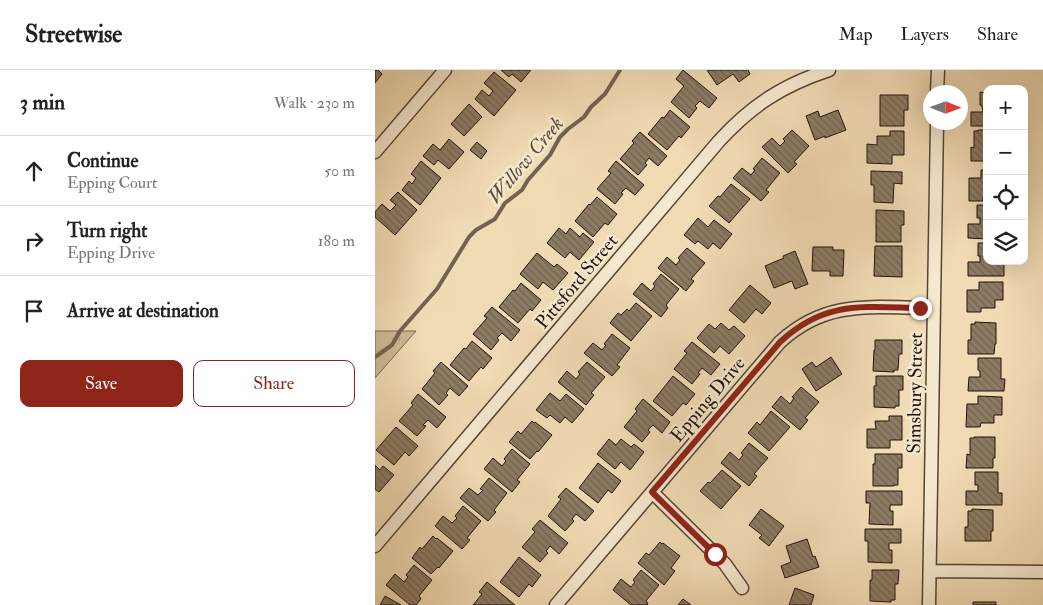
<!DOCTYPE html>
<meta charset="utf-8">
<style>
:root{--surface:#fff;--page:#f6f6f6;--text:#222;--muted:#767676;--line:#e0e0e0;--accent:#8f2418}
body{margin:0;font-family:"IM FELL Double Pica",serif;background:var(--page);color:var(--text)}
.controls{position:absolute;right:15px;top:15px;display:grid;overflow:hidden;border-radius:10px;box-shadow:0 5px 20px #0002}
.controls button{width:45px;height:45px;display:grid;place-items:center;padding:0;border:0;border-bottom:1px solid var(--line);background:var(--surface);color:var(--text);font:25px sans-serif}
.compass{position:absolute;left:548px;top:15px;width:45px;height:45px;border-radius:50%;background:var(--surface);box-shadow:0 5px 20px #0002;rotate:91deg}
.stop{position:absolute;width:15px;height:15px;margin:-11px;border:4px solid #8f2418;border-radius:50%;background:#fff}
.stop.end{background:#8f2418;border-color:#fff;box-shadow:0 1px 5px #0008}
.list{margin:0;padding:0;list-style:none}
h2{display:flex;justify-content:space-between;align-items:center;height:65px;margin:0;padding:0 20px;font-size:21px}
h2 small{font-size:16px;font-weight:400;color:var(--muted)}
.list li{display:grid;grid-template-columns:32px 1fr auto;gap:15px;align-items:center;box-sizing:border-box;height:70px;padding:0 20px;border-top:1px solid var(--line)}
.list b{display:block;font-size:19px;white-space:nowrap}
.list p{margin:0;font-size:16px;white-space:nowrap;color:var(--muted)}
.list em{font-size:16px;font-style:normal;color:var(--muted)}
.actions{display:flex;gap:10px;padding:15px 20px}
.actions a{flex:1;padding:11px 0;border:1px solid var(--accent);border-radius:10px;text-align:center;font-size:18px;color:var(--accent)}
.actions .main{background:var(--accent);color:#fff}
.icon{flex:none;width:28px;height:28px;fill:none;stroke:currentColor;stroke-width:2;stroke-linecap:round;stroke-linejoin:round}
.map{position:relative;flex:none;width:668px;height:535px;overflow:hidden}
header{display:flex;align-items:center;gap:30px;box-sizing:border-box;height:70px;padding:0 25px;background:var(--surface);border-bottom:1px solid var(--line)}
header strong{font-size:24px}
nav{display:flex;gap:28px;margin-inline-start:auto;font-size:18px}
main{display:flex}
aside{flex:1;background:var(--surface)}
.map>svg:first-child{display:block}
.park{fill:url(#park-tufts);stroke:#786652}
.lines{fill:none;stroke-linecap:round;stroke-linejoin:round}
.stream{stroke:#73624f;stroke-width:4}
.building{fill:url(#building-back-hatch);stroke:#21120c}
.street-casing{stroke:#554436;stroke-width:15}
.street{stroke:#f6e8ce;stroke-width:12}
.route{stroke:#8f2418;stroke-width:6}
.labels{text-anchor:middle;stroke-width:5;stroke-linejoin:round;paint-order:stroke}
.street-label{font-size:19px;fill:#21120c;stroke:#f6e8ce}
.water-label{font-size:20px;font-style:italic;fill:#5f4e3e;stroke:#f6e8ce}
</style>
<header>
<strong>Streetwise</strong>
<nav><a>Map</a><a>Layers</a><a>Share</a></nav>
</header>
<main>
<aside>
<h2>3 min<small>Walk · 230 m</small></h2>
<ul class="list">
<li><svg class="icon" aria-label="ahead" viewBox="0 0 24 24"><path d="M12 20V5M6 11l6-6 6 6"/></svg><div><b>Continue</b><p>Epping Court</p></div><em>50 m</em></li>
<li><svg class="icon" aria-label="right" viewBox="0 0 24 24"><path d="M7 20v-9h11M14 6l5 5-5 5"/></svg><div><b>Turn right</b><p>Epping Drive</p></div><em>180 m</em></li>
<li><svg class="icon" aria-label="arrive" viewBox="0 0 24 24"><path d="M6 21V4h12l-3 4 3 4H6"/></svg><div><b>Arrive at destination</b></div></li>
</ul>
<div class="actions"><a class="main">Save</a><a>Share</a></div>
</aside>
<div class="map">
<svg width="668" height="535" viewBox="0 0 668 535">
<defs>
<pattern id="park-tufts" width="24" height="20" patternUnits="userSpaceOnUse" patternTransform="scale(1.25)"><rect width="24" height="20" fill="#ceb997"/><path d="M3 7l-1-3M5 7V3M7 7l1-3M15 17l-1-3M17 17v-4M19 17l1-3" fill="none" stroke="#b19e81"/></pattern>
<pattern id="building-back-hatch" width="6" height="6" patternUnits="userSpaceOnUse" patternTransform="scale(1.25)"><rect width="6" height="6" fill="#8d7b63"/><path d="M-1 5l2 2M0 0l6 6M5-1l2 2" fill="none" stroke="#736350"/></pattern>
</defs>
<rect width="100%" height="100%" fill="#f1dbb4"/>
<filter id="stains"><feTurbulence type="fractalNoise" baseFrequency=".004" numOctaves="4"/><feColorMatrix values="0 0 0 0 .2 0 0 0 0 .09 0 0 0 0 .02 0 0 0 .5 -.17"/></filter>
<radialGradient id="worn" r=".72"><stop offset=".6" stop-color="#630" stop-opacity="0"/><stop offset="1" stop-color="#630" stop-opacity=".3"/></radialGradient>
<!-- park -->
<path class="park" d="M0,261H41L0,308Z"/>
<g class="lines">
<!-- stream -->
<path class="stream" d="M0,287L17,275L25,261L62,219L94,167L101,160L120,149L130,133L147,120L153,110L175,85L185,67L193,59L209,47L216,37L230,24L245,0"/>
</g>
<!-- building -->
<path class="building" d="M0,0H3L7,4L0,13Z
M126,0H156L146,12L137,4L134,7Z
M308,0L342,28L334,38L325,31L320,36L322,38L314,48L296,32L309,16L301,9Z
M332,0H373L375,4L364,12L358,4L342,15Z
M119,2L141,20L119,46L100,29L107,20L114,26L118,21L109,13Z
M605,22L612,23V56H596V42H608L607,36L605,35Z
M505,25H533V40H529V56H505Z
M94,34L107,47L89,66L76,54Z
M295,40L315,57L306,68L304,66L292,80L273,64L287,47L289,48Z
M463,40L471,60L450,68V66L440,70L431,46L443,41L445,47Z
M417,60L434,76L419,92L422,94L413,103L387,77L397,68L405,76L410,71L408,69Z
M603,60H612V91H596V77L599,78V61H603Z
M515,61H529V85H517V94L492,93V74L502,75V66H515Z
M265,62L292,86L283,96L274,88L270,93L272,95L263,105L245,89L259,73L257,71Z
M74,69L89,82L74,99L63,90L59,95L48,86L58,74L65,80Z
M102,72L112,81L106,89L95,80Z
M387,88L405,103L391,120L394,122L386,131L358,108L367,98L376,105L380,100L378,99Z
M46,91L66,108L45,135L27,120L34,111L37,114L41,108L36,104Z
M241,91L269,115L260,125L251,118L246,123L248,124L240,134L222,119L236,103L233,101Z
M606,100H612V127H608V131H594V108H606Z
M496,101L527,102V114L519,113L518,133L499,132V115H496Z
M356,114L375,129L354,153L334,136L343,126L345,127Z
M23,122L42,140L20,165L0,147V142L7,134L15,141L21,135L15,130Z
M222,127L242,144L233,155L230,153L218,167L200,151L214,134L215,135Z
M602,135H612V169L593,168V154H605V148H602Z
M501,140L529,141V155H526V172H501Z
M323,148L333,157L339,150L357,164L345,179L338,173L333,179L323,171L320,174L309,165Z
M184,158L191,164L195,158L205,167L208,163L219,172L204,190L195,182L190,188L172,173Z
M603,173H612V191H626V194H629V206H593V192H605V186H603Z
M500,176H527V207L499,206Z
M438,177H458V180H469L468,206H455V201H437Z
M312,178L330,193L316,209L319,211L311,221L283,198L292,187L301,195L305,190L303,188Z
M420,181L433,214L420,219L417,211L399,218L390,196L409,188L408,186Z
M162,183L179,197L182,194L193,203L178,220L168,212L163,219L145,204Z
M286,204L304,219L291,235L293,238L286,247L258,224L267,213L276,221L280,216L278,214Z
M604,212H628V230H620V238H606V242H592V220H604Z
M146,213L166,230L157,241L155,239L143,253L124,237L138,220L140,221Z
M375,215L396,233L387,244L381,239L369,253L354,240Z
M261,233L277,246L256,271L235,253L243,243L246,245L252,239L254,241Z
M117,237L145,260L136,271L127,263L122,268L124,270L116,280L98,264L112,248L109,246Z
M600,252L621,253V274H620L619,284H593V270H596V254H600Z
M346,253L354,260L359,256L370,266L354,284L345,276L339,283L322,268L334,254L340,259Z
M237,264L255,278L242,295L245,297L237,306L209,283L218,273L227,280L231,275L229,274Z
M500,270H527V284H524L523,300H519V302L498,301L499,280H500Z
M97,271L117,288L108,299L106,297L94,311L75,295L89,278L91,279Z
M317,272L345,294L336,305L327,298L323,303L325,304L317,314L299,299L312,283L309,281Z
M456,287L467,304L441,321L427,299L437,292L441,297Z
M603,288H626V309H630L629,321H593L594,307H605V301L603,300Z
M66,292L93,316L84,326L75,318L71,323L73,325L64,335L47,319L60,303L58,301Z
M212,292L230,307L216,323L219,325L211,335L183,312L192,301L201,309L205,304L203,302Z
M298,306L320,324L311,335L308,333L297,346L278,331Z
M501,306H528V320H524V336H520V338L499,337V316H501Z
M426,317L444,332L430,348L433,350L425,360L397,337L406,326L415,334L419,328L417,327Z
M175,323L185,331L191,324L209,339L197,353L190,347L185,353L175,345L172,348L161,340Z
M43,324L71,347L62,358L53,350L48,355L51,356L42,366L24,351L38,335L36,333Z
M603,326L627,327V345H619V353H606L605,357H591L592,334H603Z
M268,329L295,352L287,363L278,355L273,360L275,362L267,372L249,357L262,341L260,339Z
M396,341L415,357L394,381L373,363L382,352L385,355Z
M514,346H527V370H515V378H492V359H501L500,351H514Z
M157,351L159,353L160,352L177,365L163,382L162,381L155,389L134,372L143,361L146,364Z
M21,357L43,376L34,386L30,382L19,395L1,380Z
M599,367H620V388H618V398H591L592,384L595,385V368H599Z
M234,369L241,375L246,369L256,377L259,374L269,382L255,400L246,392L240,399L222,384Z
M374,373L393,388L379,404L382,406L374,416L346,393L355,382L364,390L368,385L366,383Z
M137,379L155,394L142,410L145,412L137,422L109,399L118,388L127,396L131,391L129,389Z
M500,384H527V398H523V415H519V416H498V394H500Z
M223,393L246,411L237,423L233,420L223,433L204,418Z
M0,395L5,400L8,396L19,405L4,422L0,419Z
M347,400L366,416L346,439L325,421L333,412L335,413Z
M600,402H623V423H627V435H591V421H603V415H600Z
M114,408L132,423L119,440L121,442L113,451L85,428L94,418L103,425L108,420L105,419Z
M191,418L219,441L210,451L201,444L197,449L199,451L190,461L173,446L186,429L183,427Z
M491,421H527V435H515V441H518V455L494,454L495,433H491Z
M88,436L106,451L92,468L95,470L87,479L60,456L68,446L77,453L82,448L80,446Z
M386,439L409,456L394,476L384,468L387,465L374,455Z
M597,439L618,440V461H616V471H590V457H593V441H597Z
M165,450L193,473L184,484L175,476L171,481L173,483L165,492L147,477L160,462L157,459Z
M490,459H526V473H514V480H517V493L493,492V471H490Z
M58,466L61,469L62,468L78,481L64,498L63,497L56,504L37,488L45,477L47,479Z
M432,469L438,487L440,486L444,497L410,508L406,496L416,492L411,476Z
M285,472L287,474L288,473L305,486L296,498L300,501L289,515L263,493L271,483L274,485Z
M144,487L166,505L157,517L154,514L144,527L125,512Z
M39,495L57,510L44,526L46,529L41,535H35L11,515L20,504L29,512L33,507L31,505Z
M266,500L284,515L271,531L273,533L272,535H256L238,520L246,509L256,517L260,512L258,510Z
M497,500H524L523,514H520V530H516V532L495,531V510H497Z
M112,512L140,535H98L107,524L104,522Z
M420,518L439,525L436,535H414Z
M10,526L26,535H5Z
M308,529L316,535H303Z
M598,532H621V535H598Z"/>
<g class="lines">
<!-- street casing -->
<g class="street-casing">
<path id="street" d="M562,22L563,0
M0,82L70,0
M277,422L340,484L350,494L367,518
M0,476L344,71C377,35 408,15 454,0
M555,501L668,502
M181,535L405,272C453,228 499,238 559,238
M554,535L562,52"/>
</g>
<!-- street -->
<use href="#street" class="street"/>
</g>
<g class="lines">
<!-- route -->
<path class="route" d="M340,484L277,422L405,272C450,230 488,237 545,238"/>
</g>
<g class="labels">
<!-- street labels -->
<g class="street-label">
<text transform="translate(201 211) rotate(-50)" y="7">Pittsford Street</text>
<text transform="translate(539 323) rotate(-89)" y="7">Simsbury Street</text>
<text transform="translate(332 329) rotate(-50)" y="7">Epping Drive</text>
</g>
<!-- water labels -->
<g class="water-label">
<text transform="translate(150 90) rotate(-50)" y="7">Willow Creek</text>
</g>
</g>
<rect width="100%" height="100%" filter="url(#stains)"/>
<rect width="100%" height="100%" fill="url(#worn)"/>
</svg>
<div class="controls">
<button>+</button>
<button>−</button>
<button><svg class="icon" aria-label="locate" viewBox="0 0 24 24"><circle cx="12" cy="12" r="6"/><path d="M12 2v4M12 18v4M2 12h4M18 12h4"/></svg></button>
<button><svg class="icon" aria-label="layers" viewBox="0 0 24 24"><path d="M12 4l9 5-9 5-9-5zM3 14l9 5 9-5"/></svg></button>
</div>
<svg class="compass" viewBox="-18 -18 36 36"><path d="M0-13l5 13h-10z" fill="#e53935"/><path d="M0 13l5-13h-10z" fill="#767676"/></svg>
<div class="stop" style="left:340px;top:484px"></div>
<div class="stop end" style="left:545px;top:238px"></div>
</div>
</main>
